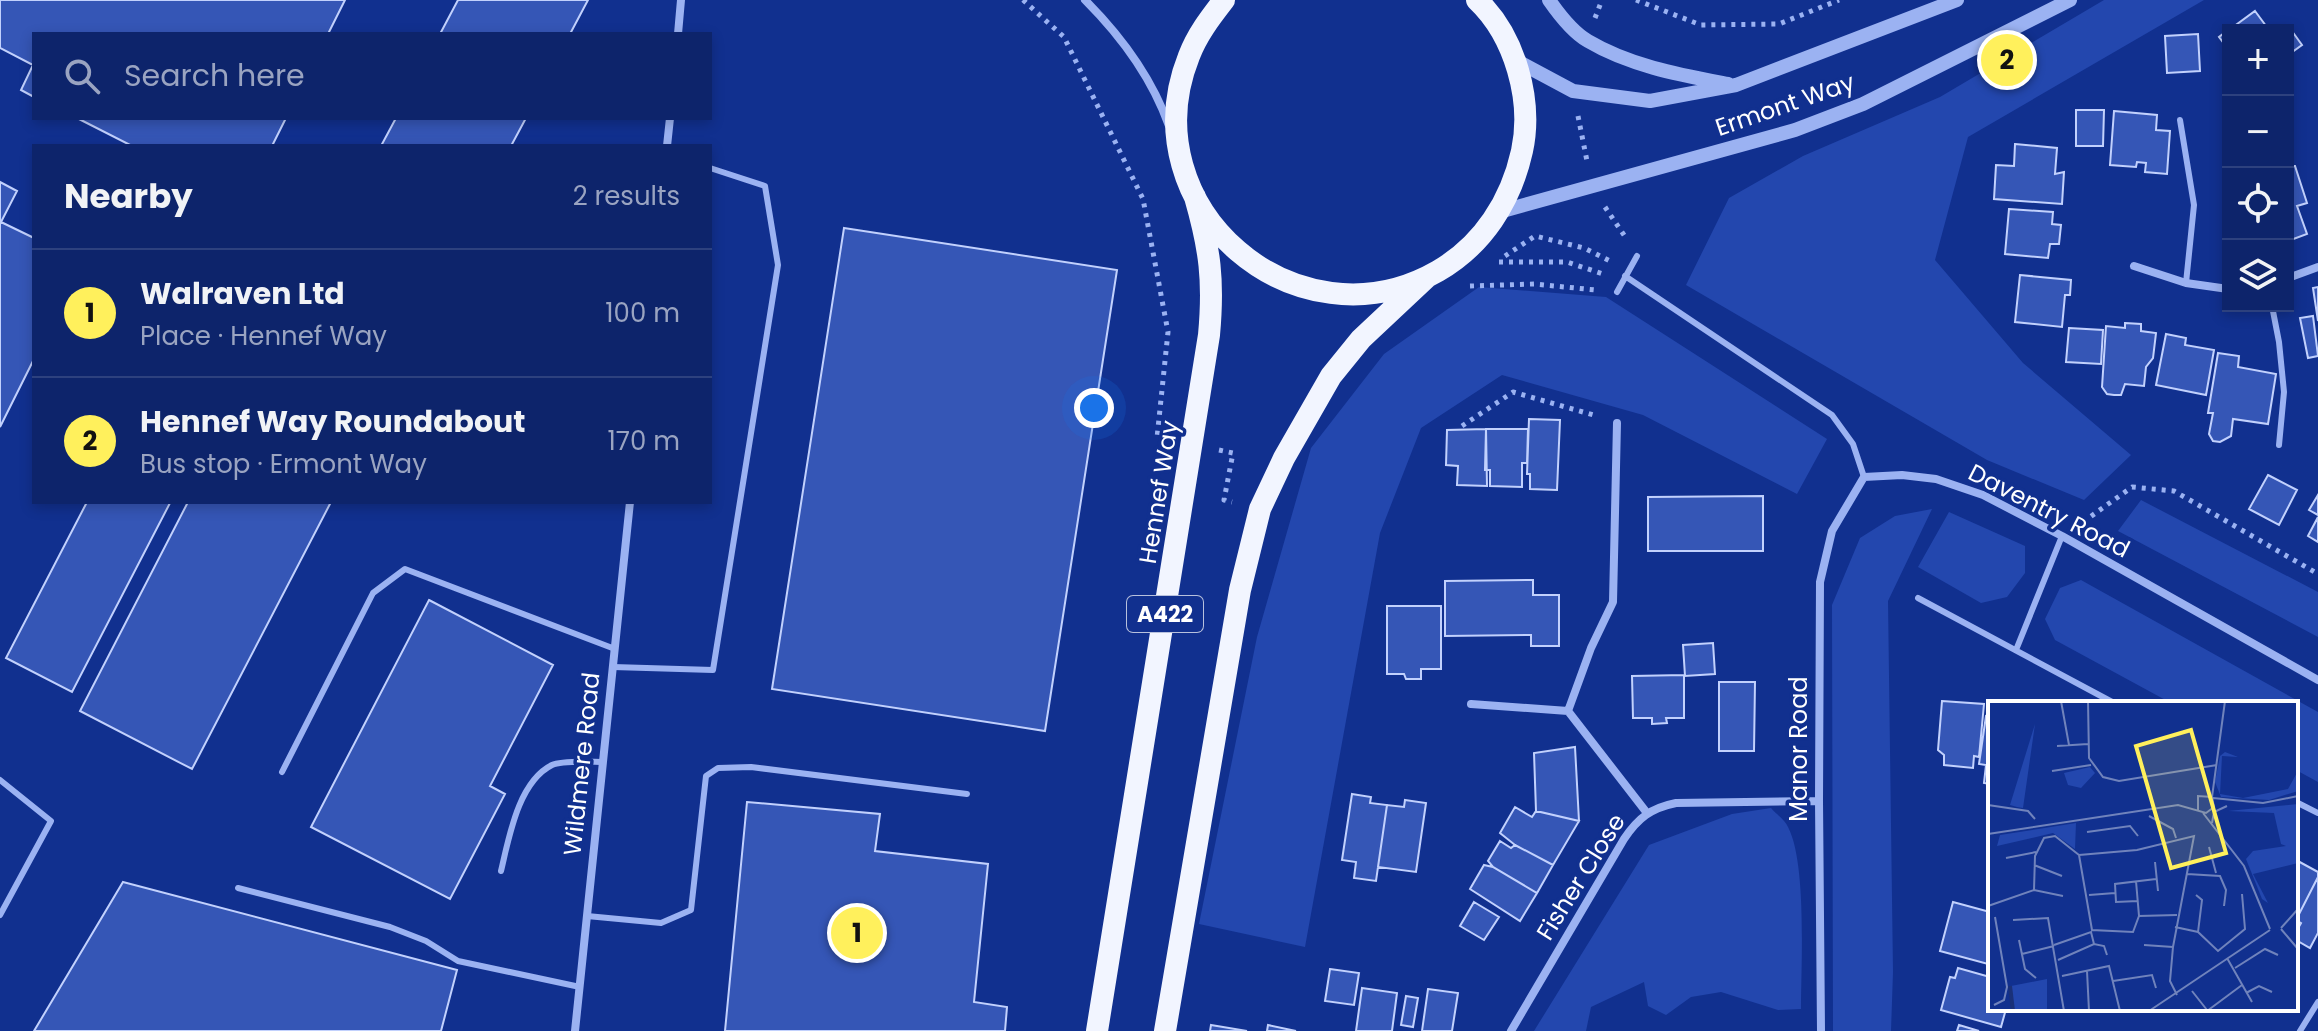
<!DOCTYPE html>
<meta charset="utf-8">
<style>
:root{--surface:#0d246b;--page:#1b3073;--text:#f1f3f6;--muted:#9aa4c1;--line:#2d417e;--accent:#fff05c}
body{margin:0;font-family:Poppins,sans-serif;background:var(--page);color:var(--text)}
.controls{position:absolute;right:24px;top:24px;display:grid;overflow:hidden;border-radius:0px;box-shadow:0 4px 12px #0003}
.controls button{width:72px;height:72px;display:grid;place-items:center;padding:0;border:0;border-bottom:2px solid var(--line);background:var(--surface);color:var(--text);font:40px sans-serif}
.you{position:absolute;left:1094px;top:408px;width:28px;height:28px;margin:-20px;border:6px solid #fff;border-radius:50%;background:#1a73e8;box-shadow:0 0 0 12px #1a73e833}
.badge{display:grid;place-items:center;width:52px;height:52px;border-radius:50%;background:var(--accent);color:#111;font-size:26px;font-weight:700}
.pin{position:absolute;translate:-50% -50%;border:4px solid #fff;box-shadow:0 2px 8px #0006}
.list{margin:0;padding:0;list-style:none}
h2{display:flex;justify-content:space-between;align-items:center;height:104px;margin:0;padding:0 32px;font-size:34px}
h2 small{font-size:26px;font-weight:400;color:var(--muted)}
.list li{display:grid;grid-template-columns:52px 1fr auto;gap:24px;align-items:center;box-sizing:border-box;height:128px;padding:0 32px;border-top:2px solid var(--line)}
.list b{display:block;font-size:30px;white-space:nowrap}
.list p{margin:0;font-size:26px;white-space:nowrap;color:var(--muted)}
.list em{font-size:26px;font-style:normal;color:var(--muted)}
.icon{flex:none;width:44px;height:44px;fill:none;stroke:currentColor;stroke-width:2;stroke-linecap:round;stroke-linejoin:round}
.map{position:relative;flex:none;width:2318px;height:1031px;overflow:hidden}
.search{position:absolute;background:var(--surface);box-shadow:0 4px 12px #0003;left:32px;top:32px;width:680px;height:88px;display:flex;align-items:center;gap:20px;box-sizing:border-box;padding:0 28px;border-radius:0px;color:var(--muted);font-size:30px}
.panel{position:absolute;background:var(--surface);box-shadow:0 4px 12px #0003;left:32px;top:144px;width:680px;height:360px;border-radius:0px}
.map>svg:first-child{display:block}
.green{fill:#2347ae}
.building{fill:#3556b6;stroke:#c2d1fd;stroke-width:2}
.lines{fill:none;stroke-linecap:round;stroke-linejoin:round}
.path{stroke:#9bb2f2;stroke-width:5;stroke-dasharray:4 6;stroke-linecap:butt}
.service{stroke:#9bb2f2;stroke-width:6}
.minor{stroke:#9bb2f2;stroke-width:8}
.tertiary{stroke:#9bb2f2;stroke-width:14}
.trunk{stroke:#f2f5ff;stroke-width:22}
.labels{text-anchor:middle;stroke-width:7;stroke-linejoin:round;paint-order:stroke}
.shield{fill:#11308f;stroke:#b8c1dd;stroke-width:2}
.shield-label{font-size:22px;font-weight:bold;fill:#fff}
.street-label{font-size:24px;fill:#fff;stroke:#11308f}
.inset-river{fill:none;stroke:#1a3179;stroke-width:4}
.inset-road{fill:none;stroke:#7083bc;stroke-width:2}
.view{fill:#fff05c;fill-opacity:0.15;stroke:#fff05c;stroke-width:4}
.inset-edge{fill:none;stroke:#fff;stroke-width:4}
</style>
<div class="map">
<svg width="2318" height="1031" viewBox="0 0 2318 1031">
<rect width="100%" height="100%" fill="#11308f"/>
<!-- green -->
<path class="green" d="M2104,0H2204L1968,137L1935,260L2023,363L2131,455L2084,500L1987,460L1686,285L1729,198L1803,156L1940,97Z
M1479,287L1606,297L1827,439L1797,494L1643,415L1502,375L1421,428L1380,533L1305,947L1199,924L1257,637L1311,448L1384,354Z
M2141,500L2318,592V637L2118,531Z
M1932,509L1888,601L1893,972L1891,1031H1833L1832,605L1860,538L1895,516Z
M1949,512L2025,546V573L2007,597L1981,603L1918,567Z
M2081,580L2318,712V782L2296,770V703H2171L2055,640L2045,619L2060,588Z
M1771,808C1776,814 1785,820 1788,827C1807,863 1801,966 1801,1009L1778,1010L1721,992L1691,997L1666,1015L1648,1006L1644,982L1591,1007L1586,1031H1534L1649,845L1732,814Z"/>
<!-- building -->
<path class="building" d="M0,0H345L328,34H34V97L21,90L33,65L0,48Z
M458,0H588L570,34H440Z
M2255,11L2269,30H2229Z
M2289,27L2302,45L2288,55V30H2285Z
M2228,30V49L2219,37Z
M2198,34L2200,71L2167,73L2165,36Z
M2076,110H2104L2103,146H2076Z
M2114,111L2157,115L2156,130L2170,131L2167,174L2145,172L2146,163L2137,162L2136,167L2110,165Z
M77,118H286L272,146H132Z
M396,118H526L511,146H381Z
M2015,144L2057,148L2055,174L2064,172L2062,204L1994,199L1996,165L2014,166Z
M2290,166H2295L2307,203L2297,206L2307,234L2288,241V167Z
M0,182L17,191L1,222L34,238V359L0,427Z
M2009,209L2053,212L2052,224L2061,225L2059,244H2050L2048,258L2005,254Z
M844,228L1117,270L1045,731L772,689Z
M2020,275L2071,280L2070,295H2065L2062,327L2015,322Z
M2318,287V321L2313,288Z
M2313,316L2318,356L2308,358L2300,318Z
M2125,323L2141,324V331L2156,333L2153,358L2146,367L2144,386L2125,384L2121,395H2114L2107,394L2102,387L2106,326L2125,328Z
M2069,328L2103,330L2101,364L2066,362Z
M2166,334L2186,338L2185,345L2214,350L2206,395L2156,385Z
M2218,353L2239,356L2238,367L2276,374L2268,424L2233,419L2231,436L2220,442L2213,441L2209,434L2213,413H2208Z
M1529,419L1560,420L1557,490L1530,489V474H1527Z
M1486,429L1487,486L1457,485L1458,466L1446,465L1447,430Z
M1486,429H1528L1527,463H1522V487L1490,486V470H1485Z
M2268,475L2297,490L2279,525L2249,509Z
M2318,495V515L2309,510Z
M1763,496V551H1648V497Z
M87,502L170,503L72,692L6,658Z
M188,502H331L192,769L80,711Z
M2318,517V542L2308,536Z
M1533,580V595H1559V646H1531V635L1445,636V581Z
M429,600L553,665L490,786L505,794L450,899L311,827Z
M1387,606H1441V669H1421V679H1406L1404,674H1387Z
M1713,643L1715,674L1685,676L1683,645Z
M1684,675V718H1666L1667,723L1652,724V718H1633L1632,676Z
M1719,682H1755L1754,751H1719Z
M1942,701L1984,704L1979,757L1974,756L1973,768L1944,765V755L1938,750Z
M1986,716L1990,717V784L1984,783L1986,765L1979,764Z
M1575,747L1579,821L1536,811L1534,753Z
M1352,794L1371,797L1370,803L1387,805L1376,881L1354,878L1356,862L1342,860Z
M1405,800L1426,803L1416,872L1378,867L1387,805L1404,807Z
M747,802L880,814L875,851L988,864L974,1002L1007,1007L1005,1031H725Z
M1515,807L1532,817L1536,811L1579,821L1553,865L1515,845L1500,833Z
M1500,841L1511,848L1515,845L1553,865L1537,893L1493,867L1488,861Z
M2296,860L2318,872V877L2296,920Z
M1484,865L1493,867L1537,893L1520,921L1470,889Z
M2318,877V933L2310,948L2296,940V932L2301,923L2296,920Z
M123,882L457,970L441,1031H34Z
M1474,902L1499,917L1484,940L1460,926Z
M1953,902L1990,912L1988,964L1940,951Z
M1958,968L1990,977V1009H2006L2001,1027L1941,1010L1950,977L1955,978Z
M1330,969L1359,973L1354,1005L1325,1001Z
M1362,988L1397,993L1392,1031H1356Z
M1428,989L1458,993L1452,1031H1422Z
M1406,996L1418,998L1413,1027L1401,1025Z
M1211,1025L1247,1031H1210Z
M1268,1025L1296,1031H1267Z
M1959,1025L1979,1031H1957Z"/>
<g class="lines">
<!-- path -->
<path class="path" d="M1023,0L1064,37L1143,199L1168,332L1157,438L1162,439
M1636,0L1701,25L1779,24L1839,0
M1595,18L1602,0
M1578,116L1587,161
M1605,207L1626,238
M1505,256L1535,236L1584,248L1612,262
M1499,262H1567L1603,274
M1470,286L1534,284L1596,290
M1462,426L1513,392L1597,416
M1219,450L1233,453L1224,500L1232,502
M2083,522L2132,487L2174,491L2318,574"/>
<!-- service -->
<path class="service" d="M2180,120L2194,205L2186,283
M1625,276L1832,415L1853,444L1864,477
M1617,292L1637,256
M2272,306L2279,342L2284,392L2279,445
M1918,598L2114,703
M2016,650L2062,536
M613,667L713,670L778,265L765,186L710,168
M282,772L373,593L405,569L615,649
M0,780L51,821L0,915
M2296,802L2318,813
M501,871C509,838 518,782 552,765C562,760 591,762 603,762
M238,888L390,927L426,941L458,961L580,987
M587,916L661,923L691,910L706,776L718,768L751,767L967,794
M2300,1031L2318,1002"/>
<!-- minor -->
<path class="minor" d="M1085,0C1121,36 1152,78 1169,126
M678,34L681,0
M667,146L670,118
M2134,266L2186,283L2228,289
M2288,278L2318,267
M1471,704L1568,711L1647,813
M1568,711L1591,648L1613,602L1617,423
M575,1031L630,502
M1511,1031L1624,839C1638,818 1651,808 1676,803L1819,801
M1821,1031L1819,801L1820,582L1832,531L1864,477L1902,475L1936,479L1983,495L2062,536L2318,680"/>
<!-- tertiary -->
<path class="tertiary" d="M1549,0C1558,13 1574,33 1588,41C1630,66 1681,75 1728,84
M1515,60L1573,91L1650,101L1736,85L1957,0
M1499,212L1795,130L1863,104L2070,0"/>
<!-- trunk -->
<path class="trunk" d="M1224,0C1210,18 1197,35 1189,56C1128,208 1297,352 1438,271C1483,245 1511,201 1522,151C1533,100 1515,36 1477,0
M1097,1031L1209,335C1214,281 1210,249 1195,197
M1165,1031L1240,590L1260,509L1284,458L1331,376L1361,339L1426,278"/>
</g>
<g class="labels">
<!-- shield labels -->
<rect class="shield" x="1127" y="596" width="76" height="36" rx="6"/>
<g class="shield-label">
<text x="1165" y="622">A422</text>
</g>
<!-- street labels -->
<g class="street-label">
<text transform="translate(1785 105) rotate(-19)" y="8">Ermont Way</text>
<text transform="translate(1159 492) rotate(-81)" y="8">Hennef Way</text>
<text transform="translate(2049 511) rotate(27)" y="8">Daventry Road</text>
<text transform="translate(1799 749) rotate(-90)" y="8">Manor Road</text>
<text transform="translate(582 764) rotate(-84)" y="8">Wildmere Road</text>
<text transform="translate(1581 877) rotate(-58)" y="8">Fisher Close</text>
</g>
</g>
<!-- overview -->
<g transform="translate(1988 701)">
<rect width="310" height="310" fill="#11308f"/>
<path d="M47,23L35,107L29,106L22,104ZM237,51L250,56L234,55L232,93L255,97L300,88L310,70V90L281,99L233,96L227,81L232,55ZM102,66L107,72L93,87L80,84L76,72ZM310,103V162L265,173L280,202L274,198L258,158L265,150L298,145L293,143L286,112L240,110ZM88,122L87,148L65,132L9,145L12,134ZM59,278V310H26L23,285Z" fill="#2347ae"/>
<path class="inset-river" d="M22,285L25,310"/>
<path class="inset-road" d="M73,0L81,44M100,0L101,57L115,76L131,80L229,64M69,45L100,43M64,70L103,64M224,96L237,0M225,97L275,102L310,95M0,104L40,110L47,118M215,112L256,165L282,228M161,115L185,128L188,137M224,122L226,111L239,105M99,131L142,125L150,135M0,133L190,104L218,112L226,106L224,96L210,95V109M221,146L228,172M91,154L149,149L206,135L185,246L182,280L189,294M91,154L104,229L145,231L151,215L189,214M18,157L48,151M167,161L170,190M46,164L74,175M199,173L232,175L238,189L236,205M148,180L151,215M46,189L47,155L56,137L67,135L91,154M101,194L127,192M208,194L214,199L210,231M150,200L128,201L127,183L168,178M0,205L46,189L75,195M25,219L60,217L76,310M187,226L210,231L230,250L257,228L254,193M293,227L310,208M293,228L310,248M31,239L37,268L48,277M66,244L103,231L106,243M156,244L185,246M34,253L66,245M239,257L264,301M70,259L106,243L116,245L119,254M247,267L277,248L290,254M99,270L101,310M74,275L121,265L132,310M125,280L164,274L168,287M204,290L219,309M258,292L271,285L284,291M6,304L16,299L19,286L7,216M161,310L282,229M219,310L254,284"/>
<path class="view" d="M203,29L238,152L183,167L148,45Z"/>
<rect width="310" height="310" class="inset-edge"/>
</g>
</svg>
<div class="controls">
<button>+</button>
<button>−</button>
<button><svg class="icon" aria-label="locate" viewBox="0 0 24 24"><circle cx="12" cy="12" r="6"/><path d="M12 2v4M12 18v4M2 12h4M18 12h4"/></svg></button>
<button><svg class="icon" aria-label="layers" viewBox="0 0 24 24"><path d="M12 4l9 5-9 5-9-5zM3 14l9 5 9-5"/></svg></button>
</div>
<div class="you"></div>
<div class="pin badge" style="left:857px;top:933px">1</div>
<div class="pin badge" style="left:2007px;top:60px">2</div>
<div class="search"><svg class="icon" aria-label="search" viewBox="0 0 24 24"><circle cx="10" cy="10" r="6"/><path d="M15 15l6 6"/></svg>Search here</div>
<section class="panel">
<h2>Nearby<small>2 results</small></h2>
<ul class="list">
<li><span class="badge">1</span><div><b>Walraven Ltd</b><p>Place · Hennef Way</p></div><em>100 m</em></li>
<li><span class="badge">2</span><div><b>Hennef Way Roundabout</b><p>Bus stop · Ermont Way</p></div><em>170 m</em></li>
</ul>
</section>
</div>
